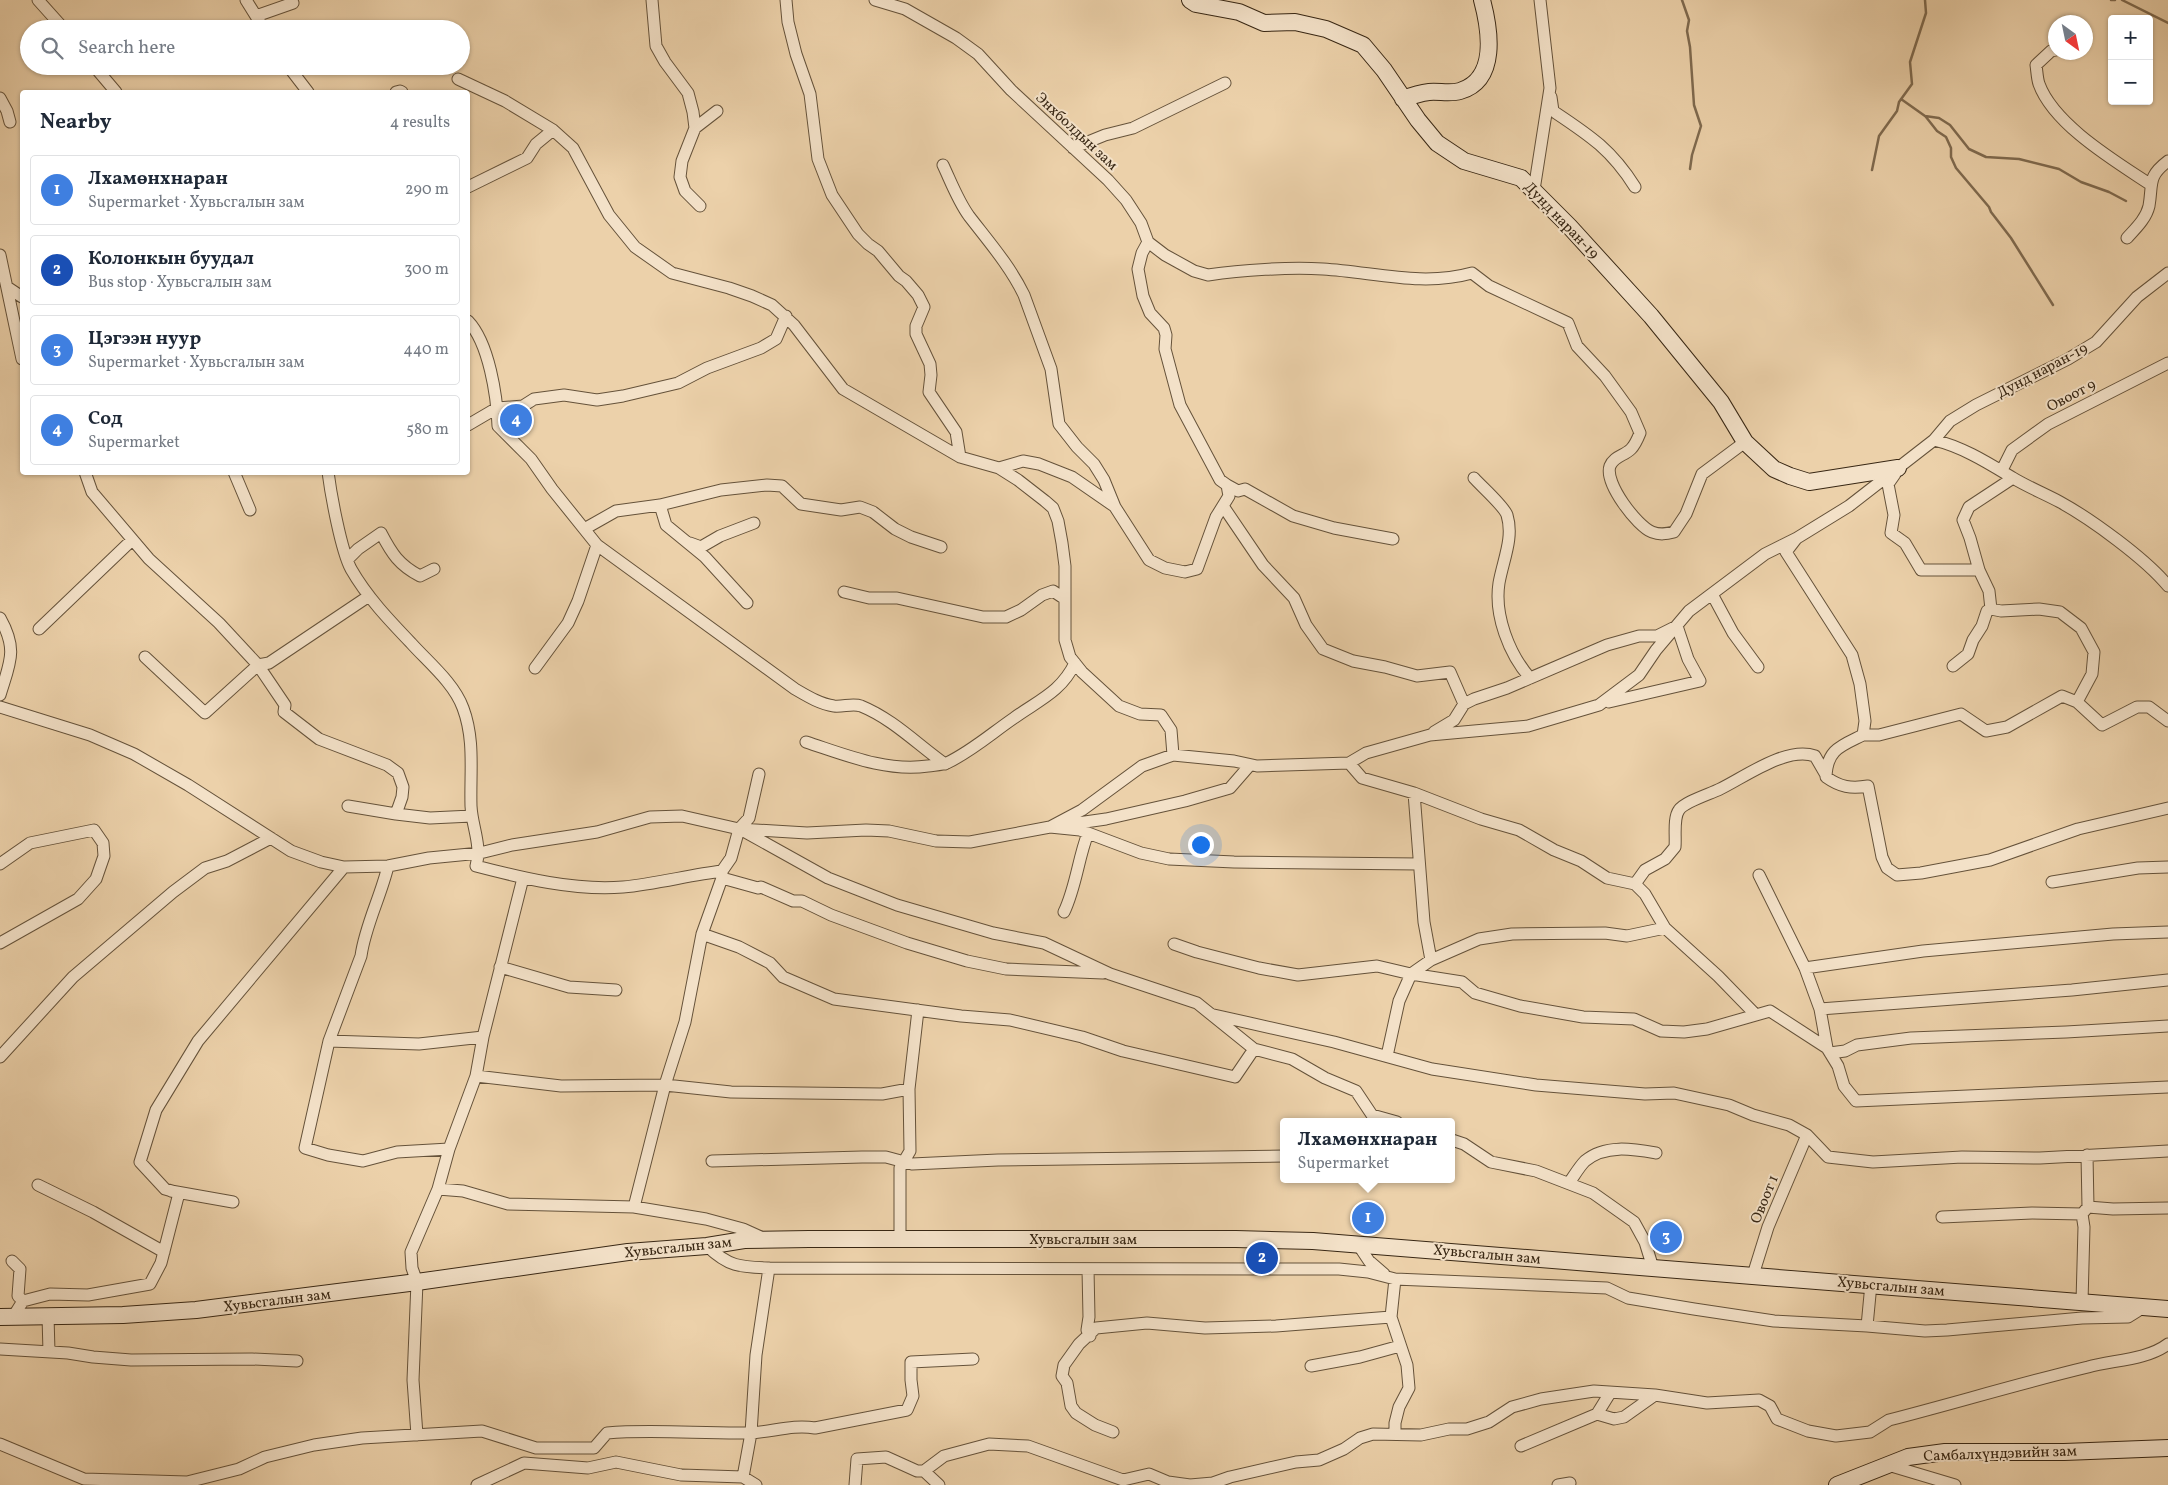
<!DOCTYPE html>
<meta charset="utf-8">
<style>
:root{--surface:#fff;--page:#f6f6f7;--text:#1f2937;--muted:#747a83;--line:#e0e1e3;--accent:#1a73e8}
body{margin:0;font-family:Vollkorn,serif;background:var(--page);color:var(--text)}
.controls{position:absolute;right:15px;top:15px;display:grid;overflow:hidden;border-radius:5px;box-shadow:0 1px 4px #0004}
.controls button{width:45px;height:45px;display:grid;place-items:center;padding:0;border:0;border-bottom:1px solid var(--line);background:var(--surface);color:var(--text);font:25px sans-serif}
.compass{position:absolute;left:2048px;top:15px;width:45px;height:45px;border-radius:50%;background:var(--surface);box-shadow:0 1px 4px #0004;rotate:147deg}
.you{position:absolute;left:1200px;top:844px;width:18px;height:18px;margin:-12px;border:4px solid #fff;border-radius:50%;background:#1a73e8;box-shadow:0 0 0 8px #1a73e833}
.badge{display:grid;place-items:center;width:32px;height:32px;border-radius:50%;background:var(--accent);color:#fff;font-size:16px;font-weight:700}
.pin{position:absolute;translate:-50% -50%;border:2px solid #fff;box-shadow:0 1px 5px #0006}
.popup{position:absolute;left:1280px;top:1118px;width:175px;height:65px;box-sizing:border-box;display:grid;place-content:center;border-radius:5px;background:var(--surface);filter:drop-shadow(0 1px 4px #0005);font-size:16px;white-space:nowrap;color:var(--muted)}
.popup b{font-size:19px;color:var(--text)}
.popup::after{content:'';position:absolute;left:50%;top:100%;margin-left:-10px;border:10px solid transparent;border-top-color:var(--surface)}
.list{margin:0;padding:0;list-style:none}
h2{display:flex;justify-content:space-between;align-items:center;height:65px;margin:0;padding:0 20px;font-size:21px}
h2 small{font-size:16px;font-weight:400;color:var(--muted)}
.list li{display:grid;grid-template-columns:32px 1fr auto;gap:15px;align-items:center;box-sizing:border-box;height:70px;margin:0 10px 10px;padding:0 10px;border:1px solid var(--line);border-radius:5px}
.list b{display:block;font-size:19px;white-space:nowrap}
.list p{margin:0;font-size:16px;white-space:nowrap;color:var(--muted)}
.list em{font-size:16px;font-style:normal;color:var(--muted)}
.icon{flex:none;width:28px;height:28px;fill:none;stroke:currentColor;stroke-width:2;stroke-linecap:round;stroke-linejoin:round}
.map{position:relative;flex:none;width:2168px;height:1485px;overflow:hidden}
.search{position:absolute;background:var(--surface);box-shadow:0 1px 4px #0004;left:20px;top:20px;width:450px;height:55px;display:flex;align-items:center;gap:12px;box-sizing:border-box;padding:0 18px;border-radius:28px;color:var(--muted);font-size:19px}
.panel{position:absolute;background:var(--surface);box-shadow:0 1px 4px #0004;left:20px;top:90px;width:450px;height:385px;border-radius:5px}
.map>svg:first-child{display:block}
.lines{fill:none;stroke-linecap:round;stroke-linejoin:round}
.stream{stroke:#7f6a4f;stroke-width:2.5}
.street-casing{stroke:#65523a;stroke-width:13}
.secondary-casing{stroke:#382714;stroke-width:18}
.street{stroke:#f3e1c8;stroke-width:11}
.secondary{stroke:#f3e1c8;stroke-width:16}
.labels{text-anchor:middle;stroke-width:4;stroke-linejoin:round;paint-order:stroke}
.street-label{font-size:15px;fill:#382714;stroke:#f3e1c8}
</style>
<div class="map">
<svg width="2168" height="1485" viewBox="0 0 2168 1485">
<rect width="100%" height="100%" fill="#ecd1aa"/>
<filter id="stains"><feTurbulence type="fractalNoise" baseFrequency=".004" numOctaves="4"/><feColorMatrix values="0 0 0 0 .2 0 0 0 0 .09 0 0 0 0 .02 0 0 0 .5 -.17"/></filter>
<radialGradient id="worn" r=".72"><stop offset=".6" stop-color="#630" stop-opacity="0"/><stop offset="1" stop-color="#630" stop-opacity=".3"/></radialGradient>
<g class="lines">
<!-- stream -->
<path class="stream" d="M1682,0L1689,20L1687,31L1690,47L1694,105L1701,126L1692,155L1690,169
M2111,0H2115
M2122,0L2168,23
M1901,99L1925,116L1939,118L1950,125L1969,149L1986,157L2019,159L2059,169L2081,182L2109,192L2126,201
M1926,117L1937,131L1946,137L1951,148V157L1956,168L1989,207L1991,212L2011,238L2053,305
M1872,170L1879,136L1897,111L1899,102L1912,84L1910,62L1926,13L1925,0"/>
<!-- street casing -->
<g class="street-casing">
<path id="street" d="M38,0L64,29
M246,0L264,29
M652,0L656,46L665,62L688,93L693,112L695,128L682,161L680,177L685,191L700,206
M786,0L788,22L796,54L810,94L818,159L832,195L858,234L868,244L878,251L899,276L906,281L918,295L924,307L916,326V334L930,364L931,375L929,392L956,432L960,457
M875,0L905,9L956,38L978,54L1011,90L1108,180L1126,200L1141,223L1148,242L1165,255L1194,271L1208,275C1242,270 1288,267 1323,269C1374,272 1422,287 1472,273L1489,286L1568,323L1577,346L1605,376L1631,412L1640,433C1638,438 1635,445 1631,449C1624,456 1614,456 1610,466C1604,483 1637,526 1652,532C1660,535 1666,534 1674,532L1686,514L1702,474L1745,442
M256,16L293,3
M2056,50L2051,51L2036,65C2037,71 2037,78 2039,84C2054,125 2115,161 2151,185
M94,66L116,92
M288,66L308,92
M458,79L505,101L553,130L573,148L609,215L635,247L672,273L729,288L752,296L772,305L794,325L843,389L960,457L999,468L1018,480L1045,501L1053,508L1058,521L1062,543L1065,566V640L1070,657L1082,672L1119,706L1140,714L1161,715L1171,730L1173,755
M396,92L400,91L402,92
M1551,97L1553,111C1589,135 1611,149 1635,187
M0,98L7,111L10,122
M695,128L717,111
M1073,148L1105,135L1133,128L1225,83
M943,165C951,182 958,201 969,216C989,242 1010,266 1024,295L1051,369L1059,424L1077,447L1094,464L1104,480L1115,507L1149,560L1165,568L1185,572L1197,569L1216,517L1229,496L1227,485L1220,480L1180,405L1165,349L1166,335L1164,328L1150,313L1143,296L1138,269L1142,253L1148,242
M468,187L527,158L536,144L553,130
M1534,190L1550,88L1540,0
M2127,238C2135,229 2146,219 2149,206C2153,183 2147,177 2168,161
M0,255L22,359
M7,287L22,297
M468,321C489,343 497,396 498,426L531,459L552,489L597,545L795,689C807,696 820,704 834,706C843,707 853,703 861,706C893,719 918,745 945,764
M468,425L497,408L523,406L534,399L564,395L597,400L623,396L678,383L707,368L761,348L776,339L786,316
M1934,440L1950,421L1976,405L2068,359L2096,342L2137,297L2168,273
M999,468L1023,461L1039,464L1072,477L1114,506
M2002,470L2012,450L2048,424L2168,363
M85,472L92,492L149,559L219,623L258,665L205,713L145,657
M234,472L250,510
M328,472C331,495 341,550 351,569C367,597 389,620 411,643C428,662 454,683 463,708C475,740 470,772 471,806C472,827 482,845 476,866C522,878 575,891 623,887C656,884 689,875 722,871
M1895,474L1888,484L1894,515L1891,533L1905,543L1921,570H1979
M1474,478C1481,486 1504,506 1507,515C1514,538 1503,560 1499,583C1494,615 1509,654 1530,678
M2013,478L1969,507L1963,520L1970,538L1979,570L1989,591L1991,609L2001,611L2039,609L2060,612L2081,628L2094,652L2092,674L2077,702
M1227,485L1238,491L1245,489L1293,516L1334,528L1393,539
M660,505L666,525L705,557L747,603
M1223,506L1263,565L1294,598L1306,625L1323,649L1353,661L1385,667L1417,676L1450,672L1464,704
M586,528L616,511L660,505L721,490L767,485L782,486L801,504L841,510L860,507L873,512L895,529L911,537L941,547
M1796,539L1786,552L1852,655L1860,684L1865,721L1863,735C1841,746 1827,749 1826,777C1840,787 1851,789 1868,786L1882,857L1887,868L1897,875L1921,873L1990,860L2078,829L2168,808
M690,543L701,547L720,536L754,523
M347,560L358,549L381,533C392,554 399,565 420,576L434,569
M844,592L869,598H897L983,617H1006L1021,610L1042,595L1053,591L1065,599
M1712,594L1733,633L1758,667
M369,596L269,663L258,665L285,705L284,712L319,739L387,765L398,773L403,787L402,797L396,814L430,818L472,816
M0,618C18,650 10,662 0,695
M39,629L132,540
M1953,666L1968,654L1973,640L1982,626L1987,611L1991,609
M535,668L568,623L578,601L597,545
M0,707L90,735L134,754L188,785L291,851L321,862L344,867L388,866L429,858L480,853L512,845L597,832L650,817L682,816L739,829L807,833L866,830L889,831L936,841L970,842L1050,827L1082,810L1142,766L1173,755L1234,761L1257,766L1349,763L1366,753L1430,735L1528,726L1599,705L1639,675L1656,650L1689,611L1765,554L1797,538L1849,506L1934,440C1963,447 1988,463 2013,478C2028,487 2045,494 2060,502C2091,519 2146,559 2168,586
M1434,732L1454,720L1464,704L1474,699L1507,688L1607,645L1639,636H1657L1677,626L1688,659L1700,681L1609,702
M1863,735H1879L1961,714L1986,731L2007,727L2062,696L2077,702L2102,725L2137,707H2149L2168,721
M806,742C846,755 886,772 928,766C935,765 942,765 947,763C972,751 992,733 1014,718C1039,700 1061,692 1075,663
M1349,763L1362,778L1414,793L1481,819L1519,830L1554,850L1581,861L1607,878L1635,884L1645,894L1665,928L1718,976L1756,1015L1770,1011L1827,1048L1838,1066L1844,1086L1856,1101L2168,1087
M1250,765L1230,788L1185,801L1106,819L1050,827L1080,830L1141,853L1169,859L1234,862L1419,864
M1414,793L1424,922L1431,960
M348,806L396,814
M740,829L828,878L897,905L993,933L1044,943L1110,974L1197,1003L1254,1049L1292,1059L1325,1078L1356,1091L1372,1115L1397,1122
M0,864L30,843L94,830L103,843L104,856L96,879L78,899L0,943
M388,866C381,896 365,926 361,956L329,1041L305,1148L328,1155L363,1161L397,1152L449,1149
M1759,875L1805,968L1820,1009L1827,1048
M722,878L758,888L761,887L793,901H802L831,915L907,943L967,961L1006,969L1103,973
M2052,882L2138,868L2168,867
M1635,884L1645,870L1665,859L1675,847C1676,837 1673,818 1679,810C1684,802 1710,794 1720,789C1745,777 1786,746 1815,756L1826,775
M1064,912C1076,887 1078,859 1088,833
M702,934L739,947L770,963L783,977L834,999L961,1016L1010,1020L1082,1037L1123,1051L1235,1077L1254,1049
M1174,944L1197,952L1259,968L1298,975L1377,966L1411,974L1462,982L1475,993L1520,1006L1583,1017L1634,1019L1661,1031L1684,1032L1707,1029L1756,1015
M500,967L569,987L616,990
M1805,968L1923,951L2113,934L2168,932
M1820,1009L2072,990L2168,980
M1214,1015L1334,1042L1432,1069L1536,1085L1645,1094L1674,1093L1729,1105L1753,1115L1789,1125L1807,1135L1828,1157L1873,1162L1962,1157L2040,1158L2168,1151
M329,1041L419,1044L483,1037
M1830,1053L1845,1051L1857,1045L1911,1038L2066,1032L2168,1026
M1387,1056L1399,1001L1411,974L1431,960L1479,939L1512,934L1605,933L1627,936L1665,928
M0,1057L73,977L173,892L205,868L227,861L271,838
M476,1076L561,1086L665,1085L731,1092L882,1094L909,1089L918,1010
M1452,1140L1464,1144L1491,1162L1536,1171L1593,1193L1634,1222L1645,1242L1653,1268
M2087,1155L2088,1207
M712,1161L862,1157H886L912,1164L998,1160L1284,1156
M1569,1183C1574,1176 1579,1167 1585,1161C1605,1144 1633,1149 1656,1153
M38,1185L93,1212L164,1252
M438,1189L463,1191L508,1204L634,1207L706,1219L743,1229L763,1238
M171,1191L233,1202
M634,1207L665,1085L685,1022L702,934L722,878V871L731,858L739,829L749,818L759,774
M2082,1214L2084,1227L2082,1302
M1942,1217L2032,1213L2082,1214L2088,1207L2113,1209L2168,1208
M900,1239V1168L910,1151L909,1089
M1357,1243L1369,1261L1384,1274
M707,1246C729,1267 740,1267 769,1268L756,1355L751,1433L743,1477
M12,1261L20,1269L18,1296L23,1301
M769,1268L1339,1269L1368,1272L1395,1279L1607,1288L1628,1298L1694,1309L1774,1321L1867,1326L1871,1284
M1088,1269L1089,1317L1087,1330L1090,1336
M1753,1275L1768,1227L1807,1135
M1395,1279L1391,1317L1407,1365L1409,1388L1399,1407L1395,1423V1434
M48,1316L49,1352
M13,1317L23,1301L50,1294L88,1295L150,1284L161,1263L179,1193L165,1189L140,1162L156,1110L198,1041L344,867
M1867,1326L1925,1331L1947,1330L2082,1318L2128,1317L2144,1307
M0,1349L68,1353L93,1357L131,1360L252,1359L297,1361
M1311,1366L1360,1357L1400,1346
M1597,1414L1610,1393
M1113,1432L1095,1425L1076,1413L1071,1406L1067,1383L1062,1376L1064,1365L1079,1344L1096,1328L1147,1323L1205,1328L1276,1326L1391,1317
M417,1435L413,1380L417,1282L412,1268L411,1252L438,1189L449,1149L476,1076L483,1037L523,878
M0,1444L84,1479L187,1482L239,1469L265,1457L314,1445L362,1438L482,1431L536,1448H594L607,1433C655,1429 702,1434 750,1433C772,1432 793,1424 815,1428L907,1410L913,1396L911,1380V1362L973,1359
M1521,1446L1597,1414L1614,1419L1624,1417L1655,1395L1707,1403L1759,1400L1770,1406L1777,1419L1808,1431L1836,1436L1870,1432L1889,1420C1955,1403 2021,1383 2088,1367C2113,1360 2147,1360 2168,1344
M1888,1465L1955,1485
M924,1471L944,1456L989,1444L1028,1446L1123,1480L1149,1474L1168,1482L1190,1485L1213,1483L1230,1477L1296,1462L1319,1460L1344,1449L1360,1438L1373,1434L1421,1435L1449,1429H1467L1489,1422L1512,1407L1541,1399L1594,1391L1655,1395
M477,1485L524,1463L588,1468L616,1462L681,1475L743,1477L756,1485
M855,1485L857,1459L886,1457L917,1471H924L939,1485
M1558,1485L1570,1483"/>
</g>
<!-- secondary casing -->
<g class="secondary-casing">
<path id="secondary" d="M1190,0L1196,4L1239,12L1264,23L1295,22L1326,29L1363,45L1384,70L1418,120L1437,143L1464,161L1521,178L1569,226L1651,316L1721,402L1745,442L1774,469L1790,476L1809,482L1898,468
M1403,99C1411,96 1420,93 1429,92C1439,91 1450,94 1460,91C1498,80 1490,30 1482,0
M0,1317L123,1315L196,1310L417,1282L628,1252L707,1246L744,1240L809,1239H1236L1313,1241L2168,1309
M1837,1485L1908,1457L1945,1452H2064L2168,1448"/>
</g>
<!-- street -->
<use href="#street" class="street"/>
<!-- secondary -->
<use href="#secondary" class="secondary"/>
</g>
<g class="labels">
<!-- street labels -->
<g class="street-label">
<text transform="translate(1077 131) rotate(43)" y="5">Энхболдын зам</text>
<text transform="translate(1562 220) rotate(46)" y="5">Дунд наран-19</text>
<text transform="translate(2042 370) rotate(-28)" y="5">Дунд наран-19</text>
<text transform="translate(2071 395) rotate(-28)" y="5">Овоот 9</text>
<text transform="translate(1764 1199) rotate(-68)" y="5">Овоот 1</text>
<text x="1083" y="1244">Хувьсгалын зам</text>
<text transform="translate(678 1247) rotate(-6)" y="5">Хувьсгалын зам</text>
<text transform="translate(1487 1254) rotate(5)" y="5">Хувьсгалын зам</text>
<text transform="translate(1891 1286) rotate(5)" y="5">Хувьсгалын зам</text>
<text transform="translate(277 1300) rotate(-7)" y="5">Хувьсгалын зам</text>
<text transform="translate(2000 1453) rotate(-2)" y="5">Самбалхүндэвийн зам</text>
</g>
</g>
<rect width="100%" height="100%" filter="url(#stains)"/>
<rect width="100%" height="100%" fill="url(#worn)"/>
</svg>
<div class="controls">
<button>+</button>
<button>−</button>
</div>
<svg class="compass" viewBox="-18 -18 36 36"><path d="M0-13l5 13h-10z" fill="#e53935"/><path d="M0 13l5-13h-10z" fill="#747a83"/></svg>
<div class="you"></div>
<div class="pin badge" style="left:1368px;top:1218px;background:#3f7fe0">1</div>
<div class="popup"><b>Лхамөнхнаран</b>Supermarket</div>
<div class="pin badge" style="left:1262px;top:1258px;background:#1a4fb4">2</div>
<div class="pin badge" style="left:1666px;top:1237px;background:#3f7fe0">3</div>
<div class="pin badge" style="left:516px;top:420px;background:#3f7fe0">4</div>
<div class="search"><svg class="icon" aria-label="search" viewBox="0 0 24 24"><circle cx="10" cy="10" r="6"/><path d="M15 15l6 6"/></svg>Search here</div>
<section class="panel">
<h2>Nearby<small>4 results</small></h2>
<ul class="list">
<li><span class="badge" style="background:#3f7fe0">1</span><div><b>Лхамөнхнаран</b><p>Supermarket · Хувьсгалын зам</p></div><em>290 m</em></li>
<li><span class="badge" style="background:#1a4fb4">2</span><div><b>Колонкын буудал</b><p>Bus stop · Хувьсгалын зам</p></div><em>300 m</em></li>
<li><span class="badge" style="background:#3f7fe0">3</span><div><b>Цэгээн нуур</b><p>Supermarket · Хувьсгалын зам</p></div><em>440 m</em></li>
<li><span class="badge" style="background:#3f7fe0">4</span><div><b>Сод</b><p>Supermarket</p></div><em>580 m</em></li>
</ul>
</section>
</div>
